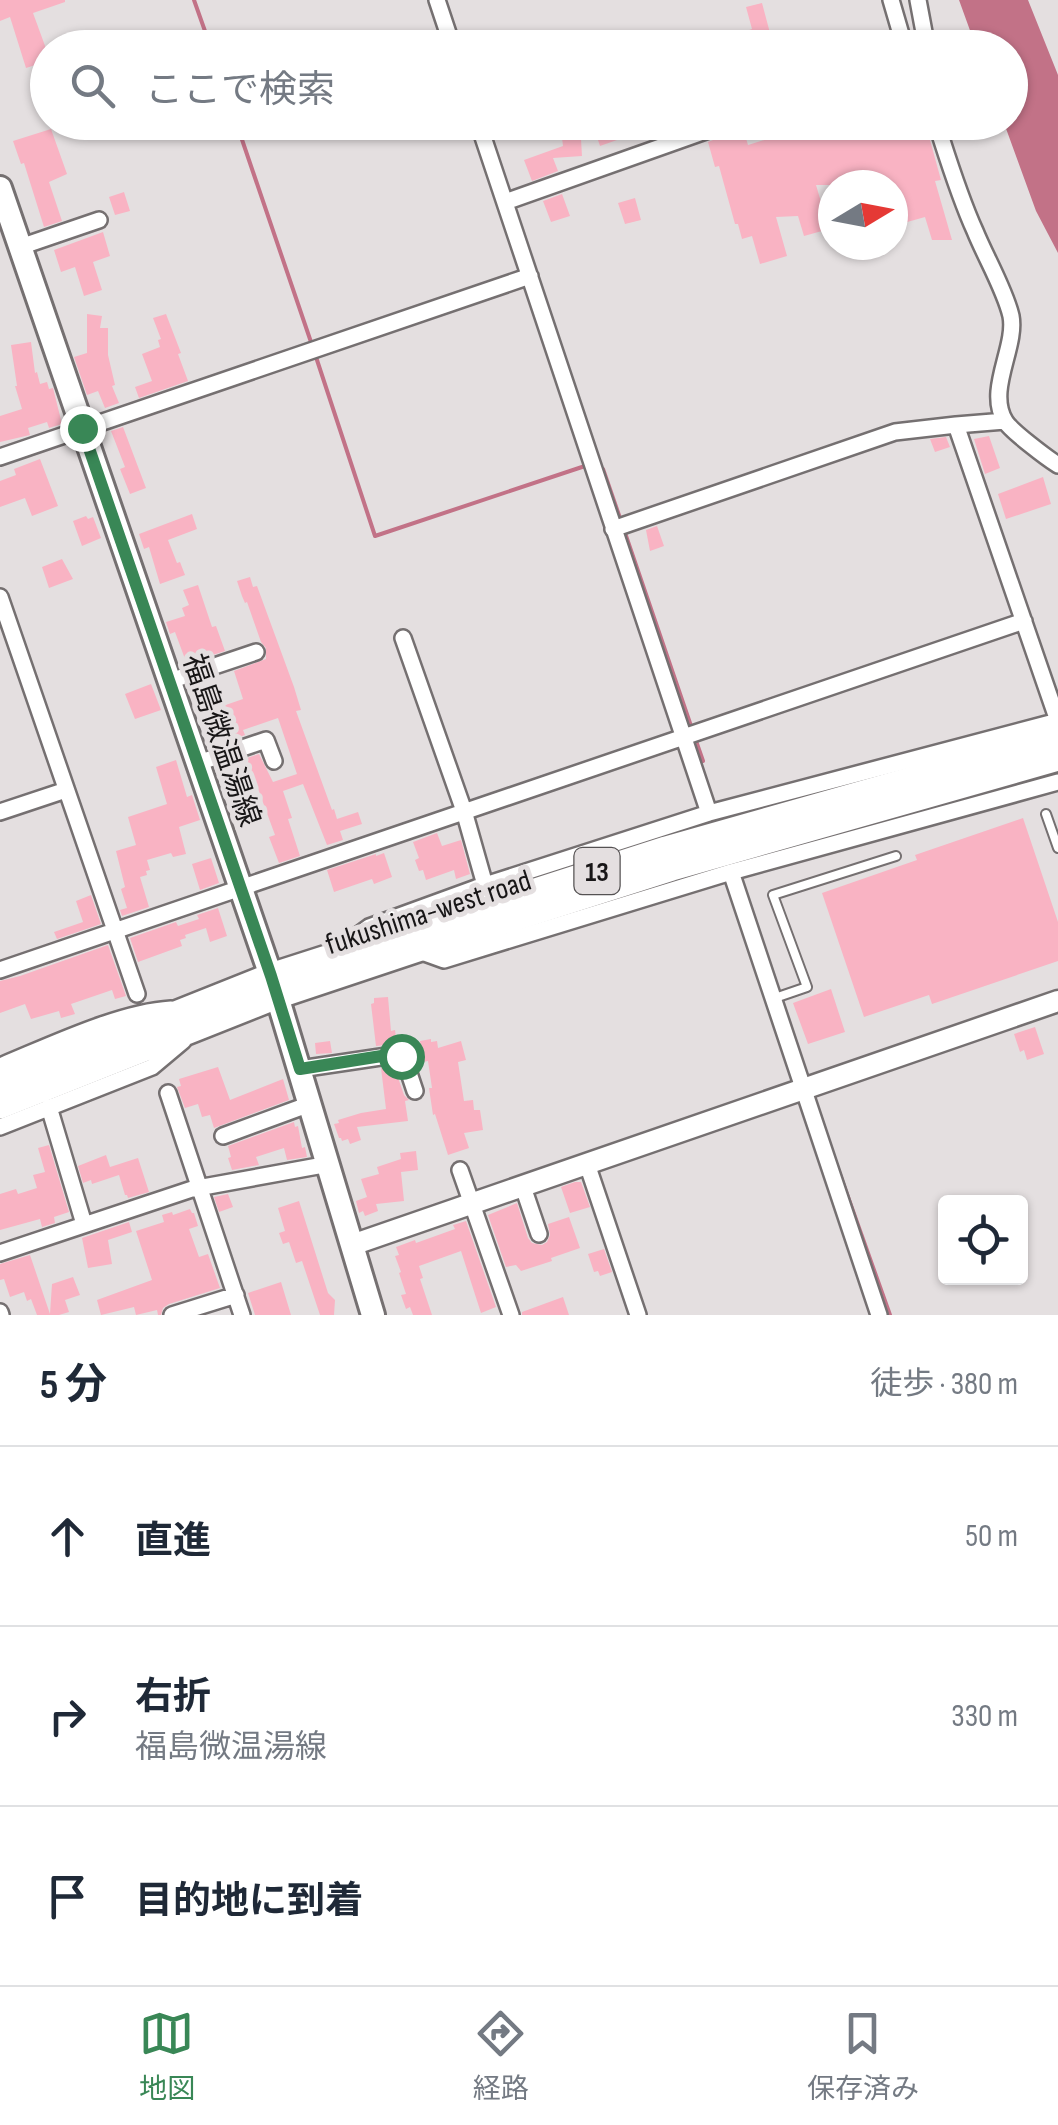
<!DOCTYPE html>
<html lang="ja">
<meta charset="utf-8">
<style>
:root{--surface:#fff;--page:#f6f6f7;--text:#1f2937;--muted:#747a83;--line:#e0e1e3;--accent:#398756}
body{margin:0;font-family:"Sofia Sans Condensed","Noto Sans JP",sans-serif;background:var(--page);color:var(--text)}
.controls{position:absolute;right:30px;bottom:30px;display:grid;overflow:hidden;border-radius:10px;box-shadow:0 2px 8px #0004}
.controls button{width:90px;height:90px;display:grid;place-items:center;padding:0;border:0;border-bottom:2px solid var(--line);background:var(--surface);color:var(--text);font:50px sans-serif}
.compass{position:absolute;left:818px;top:170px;width:90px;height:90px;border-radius:50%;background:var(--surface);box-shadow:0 2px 8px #0004;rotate:80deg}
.stop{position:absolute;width:30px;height:30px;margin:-22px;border:8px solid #398756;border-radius:50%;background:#fff}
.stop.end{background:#398756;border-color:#fff;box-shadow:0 2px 10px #0008}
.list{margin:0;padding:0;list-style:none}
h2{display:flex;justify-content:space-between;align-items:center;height:130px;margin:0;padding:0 40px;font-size:42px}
h2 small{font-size:32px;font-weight:400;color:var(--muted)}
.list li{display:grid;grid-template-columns:65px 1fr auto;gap:30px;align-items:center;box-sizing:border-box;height:180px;padding:0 40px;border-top:2px solid var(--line)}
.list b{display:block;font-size:38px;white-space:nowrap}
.list p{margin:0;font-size:32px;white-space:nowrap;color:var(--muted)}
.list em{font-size:32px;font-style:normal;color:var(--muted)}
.icon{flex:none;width:55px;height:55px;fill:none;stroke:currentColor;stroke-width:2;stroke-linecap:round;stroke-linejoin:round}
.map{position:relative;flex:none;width:1058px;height:1315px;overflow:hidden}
.search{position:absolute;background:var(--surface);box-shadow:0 2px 8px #0004;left:30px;right:30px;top:30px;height:110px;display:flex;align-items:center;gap:25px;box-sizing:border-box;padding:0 35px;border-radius:55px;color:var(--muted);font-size:38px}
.sheet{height:670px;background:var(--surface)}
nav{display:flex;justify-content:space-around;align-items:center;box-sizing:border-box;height:140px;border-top:2px solid var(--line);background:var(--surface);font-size:28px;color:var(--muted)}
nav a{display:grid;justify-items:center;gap:5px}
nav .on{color:var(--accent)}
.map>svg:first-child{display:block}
.water{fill:#c27287}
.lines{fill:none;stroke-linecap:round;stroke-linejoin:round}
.stream{stroke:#c27287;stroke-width:4}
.building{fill:#f9b3c3}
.service-casing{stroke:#757071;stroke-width:12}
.minor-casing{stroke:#757071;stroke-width:20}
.tertiary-casing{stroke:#757071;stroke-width:25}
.secondary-casing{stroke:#757071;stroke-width:28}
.trunk-casing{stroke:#757071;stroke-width:30}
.service{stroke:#fff;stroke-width:8}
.minor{stroke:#fff;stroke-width:15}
.tertiary{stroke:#fff;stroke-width:20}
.secondary{stroke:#fff;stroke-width:22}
.trunk{stroke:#fff;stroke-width:25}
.route{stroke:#398756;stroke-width:12}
.labels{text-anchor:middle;stroke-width:10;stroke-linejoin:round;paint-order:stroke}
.shield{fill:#e4dfe0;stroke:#555253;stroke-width:2.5}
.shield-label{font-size:28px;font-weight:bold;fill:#181617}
.street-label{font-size:30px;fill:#181617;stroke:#e4dfe0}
</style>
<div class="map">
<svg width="1058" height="1315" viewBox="0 0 1058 1315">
<rect width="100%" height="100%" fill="#e4dfe0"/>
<!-- water -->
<path class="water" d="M959,0H1028L1058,75V253L1036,211L1004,123L1010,122V48L976,47Z"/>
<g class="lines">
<!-- stream -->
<path class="stream" d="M194,0L211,48
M236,122L312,345
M315,354L375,536L588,465
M597,468L603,469L621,521
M624,530L692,729
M695,738L703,761
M832,1152L890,1315"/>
</g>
<!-- building -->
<path class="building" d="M0,0H65V2L33,13L48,54V61L26,68L10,17L0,21Z
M762,3L774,48H732L728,38L752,29L746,7Z
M560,122H580L582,156L553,158L558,171L532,181L524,160L563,146Z
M592,122H611L617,140L600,146Z
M788,122H925L941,180L935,181L952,240H932L925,217L893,226V185H816L829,229L804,236L798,216L776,217L787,256L760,264L752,236L742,239L738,224H735L719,166L715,167L708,142L743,128L748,145L777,136V133L790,129Z
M51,129L67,174L49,182L62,221L44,227L24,163L21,164L13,141Z
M124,192L130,211L115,215L109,197Z
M562,194L570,216L551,222L543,201Z
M635,198L641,220L625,224L618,203Z
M103,232L110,256L93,262L102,290L84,296L75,267L61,272L54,250Z
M87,314L102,316L100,328H108V355L115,385L112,386L119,403L105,408L98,391L87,395L74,357L87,353Z
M166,314L181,353L178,354L188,381L139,398L135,387L152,381L142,354L160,347L158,340L161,339L153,318Z
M31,342L35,373L37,372L40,384L47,382L49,389L53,388L62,424L49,428L47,422L28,428L30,435L0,442V416L22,409L15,386H17L11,345Z
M123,427L146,488L130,494L120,469L125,467L111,431Z
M989,436L1000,468L985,474L974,439Z
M946,437L950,447L935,452L930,439Z
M40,459L58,506L32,516L25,498L0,507V481L16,475L14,469Z
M1043,477L1051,504L1006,519L998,494Z
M192,514L197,529L168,540L177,563L180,562L185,575L160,584L149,547L144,549L139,534Z
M86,516L88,519L93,517L101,538L82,546L73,521Z
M657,526L664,546L650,551L646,530Z
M62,559L73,579L49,588L42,567Z
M250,577L253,587L257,586L294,687L301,710L296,711L332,810L334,809L337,819L358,812L362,824L340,831L343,840L327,845L303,784L283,791L292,818L288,819L300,856L279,863L269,837L275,835L257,786L230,795L222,770L223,766L259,754L273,782L297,774L278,718L243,730L245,735L226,742L214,709L243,699L234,671L266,659V648L261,642L247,602L245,603L242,596L237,581Z
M198,585L212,627L216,626L225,651L210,656L209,651L185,659L175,632L170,634L166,622L185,616L182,608L189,605L183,590Z
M214,678L222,702L205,709L199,691L202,690L199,683Z
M151,684L161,710L135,719L125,694Z
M176,760L187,797L192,795L200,820L179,827L186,854L173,857L171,853L147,860L150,870L146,871L147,875L140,877L149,907L122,916L120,910L127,908L121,889L125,887L116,851L136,845L128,817L167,804L156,767Z
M1023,818L1058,922V961L932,1004L929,995L864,1017L822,893L917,860L915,855Z
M437,833L442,846L461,840L470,874L456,879L454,870L426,880L423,870L419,871L415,860L419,858L413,842Z
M384,853L392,877L374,884L372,879L334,892L327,870L376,854V856Z
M211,858L219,883L200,890L192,864Z
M91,895L101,924L57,939L54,932L83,922L76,901Z
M218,908L227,936L210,942L206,928L185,935L186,938L180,940L182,946L138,962L130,938L176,922L178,926L199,919L197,915Z
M108,945L126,996L115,999L112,990L71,1004L75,1014L61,1018L59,1011L31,1019L25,1004L0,1013V981L20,976Z
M831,989L845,1032L808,1044L793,1003Z
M388,997L391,1031L395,1030L397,1044L376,1046L371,1004L374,1003V998Z
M1035,1027L1044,1054L1027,1060L1024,1050L1020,1052L1014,1034Z
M431,1039V1042L437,1041L438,1048L461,1041L466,1060L458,1062L464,1101L473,1100L474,1110H480L483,1130L464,1133L469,1148L448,1155L435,1114L433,1115L429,1088H432L428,1061L423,1062L420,1041Z
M330,1041L332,1053L316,1054L315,1043Z
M394,1066L404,1095L409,1100L405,1101L408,1121L357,1127L361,1140L350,1144L348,1139L342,1141L341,1138H339L334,1124L339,1123L338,1120L361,1113L386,1109L381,1068Z
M218,1067L230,1100L283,1079L289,1100L214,1128L210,1115L202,1117L198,1104L185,1108L177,1087L181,1086L179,1079Z
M294,1122L295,1127L298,1126L302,1148L305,1147L307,1157L287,1160L284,1148L256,1157L259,1165L232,1170L228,1158L231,1157L228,1146Z
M49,1145L69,1212L54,1217L55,1223L42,1227L40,1219L0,1230V1194L16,1189L18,1194L37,1188L33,1175L45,1172L38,1148Z
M416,1151L418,1170L401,1172L404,1201L376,1204L378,1211L365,1216L363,1211L359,1213L356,1201L367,1197L361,1179L379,1174L377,1167L401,1159L400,1153Z
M106,1155L110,1167L138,1158L149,1192L128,1198L127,1195H125L119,1175L92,1184L91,1180L83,1183L78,1166Z
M575,1182H581L590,1207L570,1213L561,1187Z
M228,1194L233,1207L219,1212L214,1197Z
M299,1201L328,1293L335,1300L334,1315H320L302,1261L296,1263L289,1242L283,1244L279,1233L285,1231L278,1208Z
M517,1203L528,1238L532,1243L542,1245L547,1242L550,1235L548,1224L569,1217L580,1248L551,1258L552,1261L521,1271L516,1265L506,1267L488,1215Z
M190,1209L192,1213H194L198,1226L189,1229L199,1257L208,1254L220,1288L169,1304L163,1308L161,1315H158L157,1310L136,1315L134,1307L101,1315L97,1300L152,1280L136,1231L164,1222L162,1215L172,1212L173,1215Z
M466,1221L496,1307L481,1313L461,1251L419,1266L423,1278L420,1279L432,1315H413L410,1307L406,1309L401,1295L406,1294L399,1273L401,1272L395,1256L399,1255L396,1247L415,1240L416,1243L455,1229L453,1225Z
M129,1222L132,1232L108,1240L112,1264L88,1268L82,1238Z
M604,1249L612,1272L600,1276L598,1271L594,1272L588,1254Z
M30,1255L50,1314L52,1284L73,1277L80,1295L65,1300L69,1312L59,1315H37L31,1299L27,1301L24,1292L10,1297L4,1279L0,1280V1264Z
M281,1282L291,1315H255L248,1293Z
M563,1297L569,1315H522V1312Z"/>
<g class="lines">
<!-- service casing -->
<g class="service-casing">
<path id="service" d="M1046,814L1058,848
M772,999L807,987L773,895L896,856"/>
</g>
<!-- minor casing -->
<g class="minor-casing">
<path id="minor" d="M437,0L453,48
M891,0L905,48
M918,0L927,48
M478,122L709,813
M936,122C948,159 959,196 975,231C985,256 1005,290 1011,316C1017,347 986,390 1005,421C1011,431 1047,458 1058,465
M505,202L731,122
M20,247L99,220
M1005,421L956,425L1058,721
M0,457L530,276
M613,529L895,432L956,425
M0,597L137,994
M403,638L464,811L485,885
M170,681L256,652
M198,763L266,740L274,761
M0,812L66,790
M731,872L879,1315
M349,948L354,938L369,927L476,888L709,813L1058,721
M419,951L444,960L731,872L1058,782
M0,970L1024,621
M0,1066C49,1046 119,1012 171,1009
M300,1069L394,1055L401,1056L405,1061L415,1091
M168,1093L242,1315
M49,1107L84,1224
M0,1127L152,1067L183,1041
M223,1136L310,1104
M587,1164L638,1315
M460,1170L511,1315
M523,1187L539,1234
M0,1253L192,1189L329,1164
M0,1312L1,1315
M172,1315L236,1295"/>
</g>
<!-- tertiary casing -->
<g class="tertiary-casing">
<path id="tertiary" d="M352,1245L1058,1001"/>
</g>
<!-- secondary casing -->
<g class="secondary-casing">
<path id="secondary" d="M0,188L271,976L373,1315"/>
</g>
<!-- trunk casing -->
<g class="trunk-casing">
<path id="trunk" d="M0,1084L271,976L666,849L1058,738
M0,1106L277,996L415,950L672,868L1058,758"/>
</g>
<!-- service -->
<use href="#service" class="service"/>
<!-- minor -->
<use href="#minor" class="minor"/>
<!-- tertiary -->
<use href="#tertiary" class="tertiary"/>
<!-- secondary -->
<use href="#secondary" class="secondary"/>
<!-- trunk -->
<use href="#trunk" class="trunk"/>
</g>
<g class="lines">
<!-- route -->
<path class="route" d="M82,428L271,976L300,1069L394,1054L401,1056"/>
</g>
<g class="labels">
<!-- shield labels -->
<rect class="shield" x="574.5" y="848" width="45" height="46" rx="8"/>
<g class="shield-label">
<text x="597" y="881">13</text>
</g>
<!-- street labels -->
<g class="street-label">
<text transform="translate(222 740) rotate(71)" y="10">福島微温湯線</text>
<text transform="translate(428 912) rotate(-18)" y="10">fukushima-west road</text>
</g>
</g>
</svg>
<div class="controls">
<button><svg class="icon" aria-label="locate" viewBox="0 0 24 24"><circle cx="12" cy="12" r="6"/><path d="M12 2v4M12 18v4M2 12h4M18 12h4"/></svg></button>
</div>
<svg class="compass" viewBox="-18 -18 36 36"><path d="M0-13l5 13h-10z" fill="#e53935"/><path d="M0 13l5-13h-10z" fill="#747a83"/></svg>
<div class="stop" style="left:401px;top:1056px"></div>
<div class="stop end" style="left:82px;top:428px"></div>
<div class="search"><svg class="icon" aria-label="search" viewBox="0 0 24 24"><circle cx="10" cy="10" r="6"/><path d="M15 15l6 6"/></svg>ここで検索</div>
</div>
<section class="sheet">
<h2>5 分<small>徒歩 · 380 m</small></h2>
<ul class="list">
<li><svg class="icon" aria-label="ahead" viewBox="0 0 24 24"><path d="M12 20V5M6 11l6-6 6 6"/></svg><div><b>直進</b></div><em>50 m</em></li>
<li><svg class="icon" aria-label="right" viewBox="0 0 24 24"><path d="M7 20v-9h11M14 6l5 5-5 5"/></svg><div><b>右折</b><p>福島微温湯線</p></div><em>330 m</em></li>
<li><svg class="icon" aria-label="arrive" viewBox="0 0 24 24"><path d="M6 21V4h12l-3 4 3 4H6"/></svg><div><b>目的地に到着</b></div></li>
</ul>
</section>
<nav>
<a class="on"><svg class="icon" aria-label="map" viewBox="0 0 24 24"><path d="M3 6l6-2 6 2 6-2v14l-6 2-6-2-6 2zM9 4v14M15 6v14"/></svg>地図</a>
<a><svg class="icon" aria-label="directions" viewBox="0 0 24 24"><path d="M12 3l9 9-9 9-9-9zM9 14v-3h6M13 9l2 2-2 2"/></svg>経路</a>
<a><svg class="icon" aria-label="saved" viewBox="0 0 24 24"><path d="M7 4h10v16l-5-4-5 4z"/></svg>保存済み</a>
</nav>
